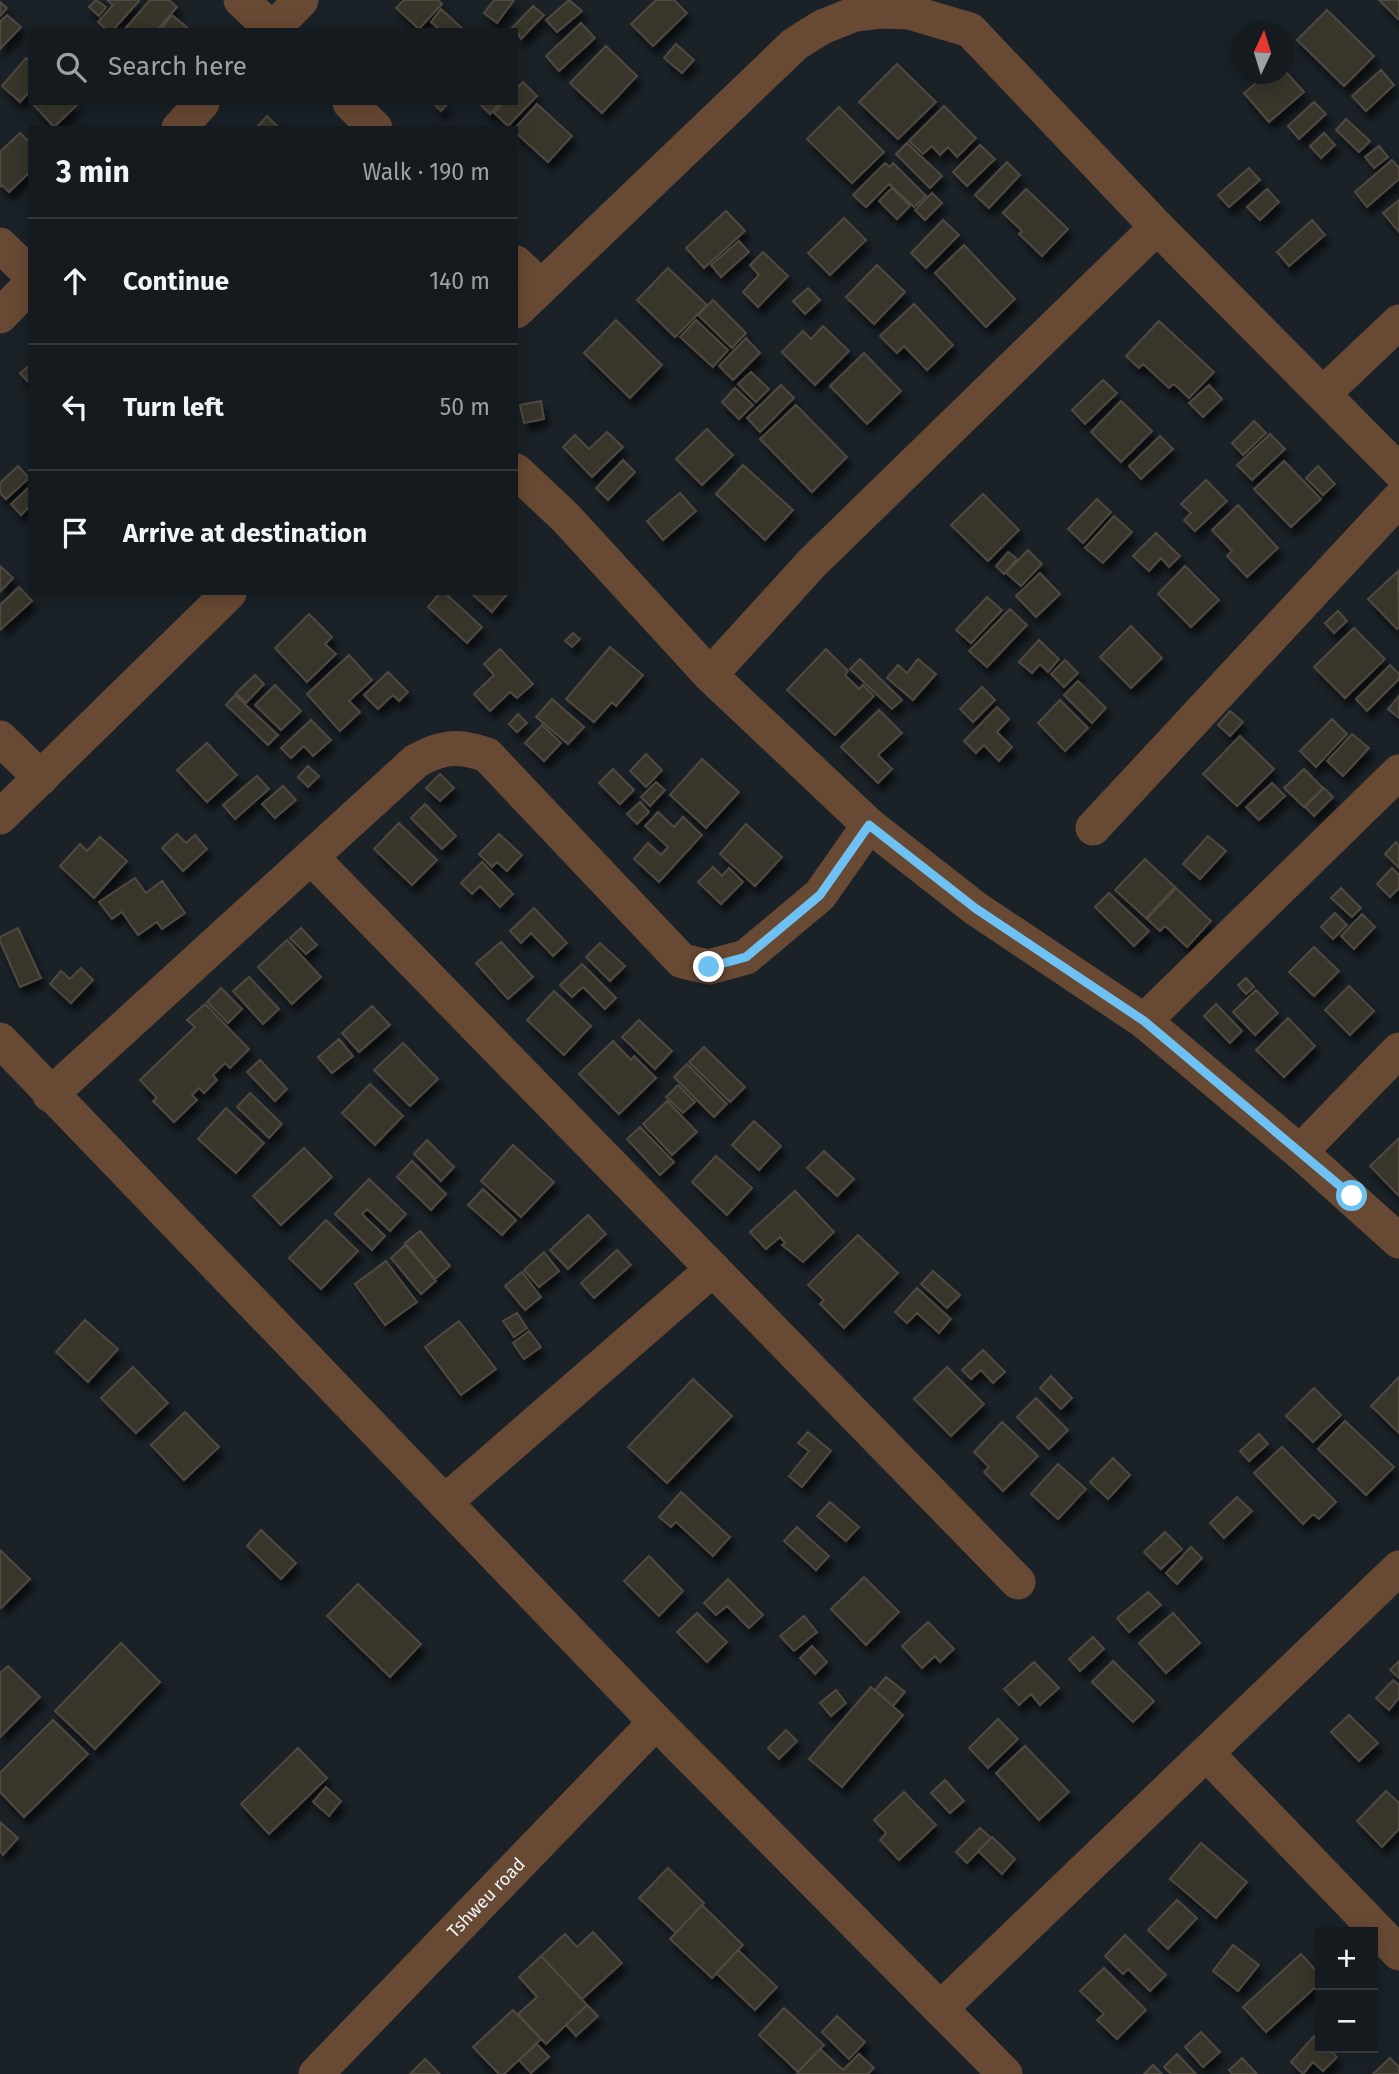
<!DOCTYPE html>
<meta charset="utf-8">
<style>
:root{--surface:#141a1e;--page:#1d2327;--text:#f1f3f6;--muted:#9da1a4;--line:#33383c}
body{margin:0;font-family:"Fira Sans",sans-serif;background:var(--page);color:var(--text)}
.controls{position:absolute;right:21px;bottom:21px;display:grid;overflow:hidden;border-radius:0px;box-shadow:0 4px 18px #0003}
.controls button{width:63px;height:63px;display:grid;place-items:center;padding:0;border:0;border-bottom:2px solid var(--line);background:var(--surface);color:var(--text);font:35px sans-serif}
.compass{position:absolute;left:1231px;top:21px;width:63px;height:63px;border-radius:50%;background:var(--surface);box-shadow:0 4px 18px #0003;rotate:4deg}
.stop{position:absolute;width:21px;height:21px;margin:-16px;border:5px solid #6ec2f3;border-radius:50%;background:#fff}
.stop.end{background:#6ec2f3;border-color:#fff;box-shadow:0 2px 7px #0008}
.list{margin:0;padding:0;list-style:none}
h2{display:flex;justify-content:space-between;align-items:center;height:91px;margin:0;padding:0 28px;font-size:30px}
h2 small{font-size:23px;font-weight:400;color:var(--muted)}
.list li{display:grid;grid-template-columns:46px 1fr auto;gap:21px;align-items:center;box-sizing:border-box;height:126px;padding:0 28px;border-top:2px solid var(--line)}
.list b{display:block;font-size:26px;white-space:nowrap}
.list em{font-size:23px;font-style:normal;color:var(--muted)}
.icon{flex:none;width:38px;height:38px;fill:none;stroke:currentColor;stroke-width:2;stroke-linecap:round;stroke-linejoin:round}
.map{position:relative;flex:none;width:1399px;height:2074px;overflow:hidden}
.search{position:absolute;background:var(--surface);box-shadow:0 4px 18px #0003;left:28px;top:28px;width:490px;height:77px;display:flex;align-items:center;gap:18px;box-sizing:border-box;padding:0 24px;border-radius:0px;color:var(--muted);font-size:26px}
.panel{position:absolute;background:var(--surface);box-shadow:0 4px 18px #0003;left:28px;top:126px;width:490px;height:469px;border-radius:0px}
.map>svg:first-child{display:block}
.building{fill:#39342c;stroke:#4f4940;stroke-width:2;filter:url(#shadow)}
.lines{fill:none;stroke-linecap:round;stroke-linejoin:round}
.minor{stroke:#684a34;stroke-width:35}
.route{stroke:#6ec2f3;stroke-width:9}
.labels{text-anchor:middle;stroke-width:6;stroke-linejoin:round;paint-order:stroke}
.street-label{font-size:18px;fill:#eef3f7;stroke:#1a2228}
</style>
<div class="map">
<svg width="1399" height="2074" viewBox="0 0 1399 2074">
<defs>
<filter id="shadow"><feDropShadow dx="4.5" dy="8" stdDeviation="3.5" flood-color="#0009"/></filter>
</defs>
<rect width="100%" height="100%" fill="#1a2228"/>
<!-- building -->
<path class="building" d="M96,0L106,7L99,16L89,7Z
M107,0H139V1L113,30H107L98,22L113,5Z
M150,0H169L177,7L157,30H124Z
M404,0H438L442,4L419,29L396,8Z
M494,0H514L497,23L484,13Z
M569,0L582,11L557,32L546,20Z
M656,0H674L687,13L653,46L631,24Z
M1379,0H1399V18L1398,19Z
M0,2L7,8L0,16Z
M533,6L544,15L521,39L516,30L511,29Z
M441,9L464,30H440L431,22Z
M1327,10L1374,56L1344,86L1297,40Z
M7,15L21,27L0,49V22Z
M172,15L190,30H160Z
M581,23L595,38L559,71L546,56Z
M676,44L694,60L682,73L664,58Z
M606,46L637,76L602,113L570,83Z
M26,58L30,61V91L20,102L2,86Z
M897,64L936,102L898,139L859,102Z
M1284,70L1304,92L1269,122L1244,93L1267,74H1284Z
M1381,70L1394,85L1366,111L1352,96Z
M523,82L537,96L508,126L494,113L503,103H516V89Z
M1314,102L1326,114L1299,139L1288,126Z
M32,103H79L54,127Z
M433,103H448L441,111Z
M479,103H500L490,114Z
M537,104L572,136L548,162L516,133L515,128Z
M944,106L976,138L957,157L948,147L940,155L932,146L923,154L909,141Z
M839,107L884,152L852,183L807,139Z
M267,116L279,128H256Z
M1346,119L1370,141L1359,152L1336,130Z
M20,133L30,143V172L9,192L2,185L0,187V152Z
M1324,133L1335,145L1321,158L1310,146Z
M907,143L942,176L930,188L896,154Z
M980,145L995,159L967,186L953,172Z
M1379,146L1388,157L1374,168L1365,157Z
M1392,160L1399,168V179L1367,207L1355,192Z
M1007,162L1020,175L989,208L975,195Z
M885,163L890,167L893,163L926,196L914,207L889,184L866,207L853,195Z
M1249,168L1260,180L1229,207L1218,195Z
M892,188L910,206L897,219L879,201Z
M1026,189L1068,229L1042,256L1019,234L1022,231L1003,213Z
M1267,189L1279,202L1260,220L1247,207Z
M932,193L942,203L925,220L915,210Z
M1399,200V232L1383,213Z
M726,211L745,231L704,268L686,248Z
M844,218L866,240L830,275L808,253Z
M943,220L959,235L926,268L911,253Z
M1312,220L1325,235L1289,266L1277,252Z
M739,241L749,252L721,277L711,265Z
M964,245L1015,299L986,327L935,273Z
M763,252L788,276L758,307L743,292L759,275L750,265Z
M877,265L905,292L874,324L846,297Z
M668,268L707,305L675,337L637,300Z
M808,288L820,300L805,314L793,301Z
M713,300L746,333L732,348L698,315Z
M914,304L953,345L927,370L904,346L897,353L880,336Z
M616,320L662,365L630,398L584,353Z
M696,320L728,350L713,367L680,337Z
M1159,321L1214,372L1189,398L1174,384L1169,388L1143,364L1139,368L1126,356Z
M823,326L849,351L815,385L782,352L803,331L811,339Z
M746,338L760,353L733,380L719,366Z
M864,353L901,391L867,424L830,386Z
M30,365V384L20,373Z
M751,372L769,389L756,402L738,384Z
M1103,380L1117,393L1085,424L1072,410Z
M781,385L794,398L760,432L747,418Z
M1209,385L1222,399L1203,417L1189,403Z
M735,388L753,405L739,419L722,402Z
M541,401L544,419L524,423L520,405Z
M1121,401L1152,431L1121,462L1091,432Z
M796,405L847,457L812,492L760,439Z
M1254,421L1266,433L1243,455L1232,443Z
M707,429L733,455L702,485L676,459Z
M607,432L623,447L592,477L563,447L575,435L589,449Z
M1270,434L1285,449L1252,480L1237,465Z
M1160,436L1173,449L1141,479L1129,466Z
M623,460L635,472L608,500L596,488Z
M1284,461L1321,499L1291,527L1254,489Z
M743,465L793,510L765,540L716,494Z
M18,466L29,478L6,499L0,493V483Z
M1318,466L1335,484L1323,495L1306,478Z
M1206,480L1227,501L1195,531L1184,520L1191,513L1181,504Z
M30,486V506L21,515L11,504Z
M680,493L696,511L663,540L647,521Z
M983,494L1019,530L988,561L951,525Z
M1097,499L1111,512L1083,543L1068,529Z
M1238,505L1278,548L1247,577L1227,556L1232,551L1212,530Z
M1114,516L1132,532L1103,563L1085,548Z
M1156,533L1180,556L1169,567L1161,558L1149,571L1133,556Z
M1028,550L1042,564L1021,586L1006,573Z
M1008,552L1017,559L1004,574L996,566Z
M0,566L13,578L0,592Z
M1185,566L1219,600L1191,627L1158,594Z
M1398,571L1399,627L1397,629L1368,599Z
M1040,573L1060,594L1036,617L1016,596Z
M19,587L32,601L0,630V605Z
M440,593H445L482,627L467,643L428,607Z
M471,593H508L492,612Z
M987,597L1002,610L971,643L956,630Z
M1010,609L1027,625L987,667L969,651Z
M1338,611L1347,621L1334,633L1325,623Z
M309,614L332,637L325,644L336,654L307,682L275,648Z
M1131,626L1162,658L1131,688L1100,657Z
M1354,628L1385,659L1345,698L1314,667Z
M573,633L580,639L572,647L565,641Z
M1039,640L1059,659L1048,672L1040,664L1032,673L1019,662Z
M610,647L643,675L616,706L612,702L594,722L566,699Z
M500,649L533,684L517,698L510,692L490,711L474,694L494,675L484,664Z
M826,649L848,671L845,675L859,689L863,685L874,696L835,735L787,690Z
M349,655L372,680L349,701L360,712L340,731L307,694Z
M860,659L902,700L892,709L850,669Z
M918,659L936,674L913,700L887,678L898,665L907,673Z
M1065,660L1078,673L1064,687L1051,674Z
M1390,665L1399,674V679L1367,711L1356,699Z
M388,672L408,692L399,701L393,695L378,709L364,695Z
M255,675L264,684L246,703L236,693Z
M1078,681L1106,708L1092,723L1064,695Z
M275,685L301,711L281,730L255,705Z
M982,687L995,700L973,722L960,709Z
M235,695L278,735L268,745L226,705Z
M1399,696V718L1388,709Z
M552,699L584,727L568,744L536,717Z
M1060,700L1088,728L1065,751L1038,723Z
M997,707L1009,719L997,732L1012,747L999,761L984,745L976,753L964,741Z
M879,710L902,733L878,755L892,769L878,783L841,747Z
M1230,711L1243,722L1230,736L1218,725Z
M518,714L527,723L517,732L509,724Z
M1332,719L1347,734L1316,767L1300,751Z
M311,720L331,740L313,756L304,746L291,758L281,748Z
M542,725L561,743L544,761L525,743Z
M1352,734L1369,748L1343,776L1327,761Z
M1240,736L1274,769L1237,806L1203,774Z
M207,743L237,775L207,802L177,770Z
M646,754L662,770L646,787L630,771Z
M702,759L739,792L706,828L670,795Z
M308,766L319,776L308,787L298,777Z
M613,769L634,790L620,804L599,783Z
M1304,769L1323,788L1304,807L1284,788Z
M440,774L454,788L440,801L426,788Z
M257,776L269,789L235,819L223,805Z
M656,782L665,790L650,806L641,797Z
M1272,783L1285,796L1259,820L1246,807Z
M283,786L296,800L275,818L262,804Z
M1324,788L1333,797L1314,816L1305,807Z
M640,802L649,812L637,824L627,814Z
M425,804L456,836L442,849L411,818Z
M658,812L674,827L683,817L702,835L659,882L634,859L648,843L661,855L668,847L645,826Z
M399,823L437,860L412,885L374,849Z
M746,824L782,857L755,886L720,854Z
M177,834L186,843L195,835L207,849L183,871L162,848Z
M499,834L522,855L507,871L497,862L492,867L479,854Z
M1208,836L1226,851L1200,879L1183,864Z
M100,837L127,861L94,898L60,866L80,844L87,851Z
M1396,842L1399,846V868L1385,854Z
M1145,859L1175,887L1146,918L1115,890Z
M482,862L513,894L500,907L480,886L472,894L461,883Z
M713,867L722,876L729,868L743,882L721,904L698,882Z
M1392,868L1399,875V888L1390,897L1377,884Z
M135,878L146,893L162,881L185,913L162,929L157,922L138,935L122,912L112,919L99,902Z
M1176,888L1211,921L1187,947L1165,926L1160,931L1147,919Z
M1341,888L1361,908L1352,917L1331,898Z
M1109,893L1149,931L1134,946L1095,907Z
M534,908L567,943L553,956L531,933L521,943L510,931Z
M1335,913L1347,925L1333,939L1321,927Z
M1362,914L1375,927L1354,949L1341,936Z
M18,928L41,978L20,987L0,941V937Z
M301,928L317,945L306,954L290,938Z
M287,940L321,977L292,1004L258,967Z
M501,942L533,977L508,999L476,963Z
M600,943L625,966L610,981L586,957Z
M1314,947L1339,971L1314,996L1289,972Z
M582,964L616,998L605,1009L583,987L572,997L560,985Z
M81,968L93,980L71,1003L50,984L61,971L70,979Z
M249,977L279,1009L263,1024L233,991Z
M1246,978L1254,987L1246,994L1238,985Z
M1349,986L1374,1011L1350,1035L1325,1010Z
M221,988L242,1009L228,1023L207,1002Z
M1256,990L1278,1013L1255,1035L1233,1012Z
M554,991L591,1026L564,1055L527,1020Z
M205,1004L249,1049L230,1068L225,1063L213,1075L217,1080L204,1093L199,1088L192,1095L197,1100L174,1122L153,1101L157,1098L140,1080L195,1027L187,1020Z
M1216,1004L1242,1031L1230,1043L1204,1016Z
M372,1006L390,1025L359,1052L342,1033Z
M1288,1018L1315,1046L1284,1077L1256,1050Z
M639,1020L672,1051L655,1069L622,1037Z
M339,1039L353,1056L332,1073L318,1057Z
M613,1041L631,1060L634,1056L656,1078L619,1114L579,1074Z
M403,1043L438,1079L410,1106L374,1070Z
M704,1047L745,1087L730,1102L689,1062Z
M260,1060L287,1089L275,1101L247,1072Z
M687,1064L727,1104L714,1117L674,1077Z
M370,1084L403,1116L375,1145L342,1113Z
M678,1085L695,1102L683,1113L666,1097Z
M250,1093L282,1124L269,1138L237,1107Z
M667,1101L697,1132L672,1155L643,1124Z
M226,1108L264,1143L236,1173L198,1139Z
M754,1121L781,1146L759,1170L732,1145Z
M640,1127L674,1162L660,1175L627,1139Z
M1399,1138V1196L1370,1166Z
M427,1140L454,1167L441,1181L414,1154Z
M513,1145L554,1182L521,1217L481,1181Z
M304,1148L332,1177L281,1225L253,1196Z
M824,1151L854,1179L837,1196L807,1168Z
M716,1156L752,1188L727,1215L692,1182Z
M412,1161L446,1194L431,1210L397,1177Z
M369,1179L406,1214L390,1231L367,1209L362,1214L385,1236L372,1250L335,1214Z
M483,1189L516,1220L502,1235L468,1205Z
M795,1191L834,1232L803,1262L782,1245L785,1243L780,1237L766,1249L750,1232Z
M588,1215L606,1234L568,1269L550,1250Z
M326,1220L358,1251L321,1289L289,1258Z
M420,1231L450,1266L435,1279L405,1243Z
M858,1235L898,1273L844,1328L820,1304L824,1300L808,1285Z
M405,1245L436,1281L421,1294L391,1258Z
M617,1250L631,1265L594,1298L581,1283Z
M544,1252L559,1271L539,1287L524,1270Z
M386,1261L417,1302L385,1325L355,1284Z
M933,1271L960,1295L947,1308L921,1284Z
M522,1272L541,1297L525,1310L505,1286Z
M917,1288L951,1319L939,1333L917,1313L907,1323L895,1312Z
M517,1313L527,1328L514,1337L503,1321Z
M85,1320L118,1349L88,1382L56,1352Z
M459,1321L496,1369L461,1395L425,1347Z
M529,1331L541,1347L524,1359L513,1343Z
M983,1350L1005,1372L993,1383L981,1370L971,1379L962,1370Z
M133,1367L168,1403L136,1433L101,1398Z
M947,1367L984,1404L951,1436L914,1399Z
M1051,1376L1072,1398L1061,1409L1040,1388Z
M1399,1377V1433L1371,1406Z
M693,1379L732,1416L667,1483L628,1447Z
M1314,1388L1341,1415L1313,1442L1286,1416Z
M1036,1398L1068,1430L1049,1449L1017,1417Z
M185,1412L219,1447L184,1480L151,1445Z
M1345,1421L1394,1467L1366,1495L1318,1449Z
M1002,1422L1038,1456L1003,1491L984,1472L989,1467L974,1452Z
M808,1432L831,1451L802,1487L789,1476L809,1451L798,1443Z
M1259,1434L1268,1444L1249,1461L1240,1451Z
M1282,1447L1336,1502L1319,1519L1313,1514L1303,1524L1254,1473Z
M1113,1458L1130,1475L1108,1499L1090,1482Z
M1058,1464L1086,1489L1058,1519L1031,1494Z
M681,1492L730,1537L713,1556L676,1522L671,1527L659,1517Z
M1237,1497L1252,1511L1224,1538L1210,1523Z
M830,1502L859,1527L846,1541L817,1516Z
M797,1527L829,1556L816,1570L784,1541Z
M261,1530L296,1563L281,1579L247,1546Z
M1165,1532L1182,1549L1161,1569L1144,1552Z
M1191,1547L1202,1558L1177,1584L1166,1573Z
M0,1550L30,1579L1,1608L0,1607Z
M649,1556L683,1591L659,1616L624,1581Z
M864,1577L899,1612L866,1645L831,1609Z
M728,1579L763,1615L749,1628L727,1606L716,1615L704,1603Z
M358,1584L421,1644L390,1677L327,1616Z
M1148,1592L1161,1605L1129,1632L1117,1618Z
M697,1613L727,1642L707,1662L677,1632Z
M1173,1613L1200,1643L1166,1673L1139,1643Z
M804,1616L817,1632L794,1651L780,1636Z
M928,1622L954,1649L940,1662L935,1656L922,1668L902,1646Z
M1093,1637L1104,1649L1080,1671L1069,1659Z
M121,1643L160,1682L95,1749L55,1711Z
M812,1646L827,1662L815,1674L800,1658Z
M1113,1661L1154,1701L1133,1722L1092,1682Z
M1399,1661V1678L1390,1670Z
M1034,1662L1059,1688L1040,1705L1031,1694L1019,1705L1004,1689Z
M8,1666L40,1697L0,1737V1673Z
M886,1677L905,1692L893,1706L875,1690Z
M1393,1680L1399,1685V1698L1389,1710L1376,1698Z
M871,1687L903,1715L842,1787L809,1759Z
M836,1690L846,1703L831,1716L820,1703Z
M1349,1715L1378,1743L1359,1761L1331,1732Z
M998,1719L1018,1739L988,1768L969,1748Z
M53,1720L88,1754L24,1817L0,1792V1773Z
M786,1730L797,1741L779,1759L768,1748Z
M1025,1746L1069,1792L1039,1820L996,1773Z
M298,1748L327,1778L269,1834L241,1804Z
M945,1780L964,1801L950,1813L931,1793Z
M326,1787L341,1801L329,1816L313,1802Z
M1386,1791L1399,1803V1829L1382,1847L1357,1821Z
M904,1792L936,1825L899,1860L880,1840L886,1833L874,1820Z
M0,1822L18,1838L3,1855L0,1851Z
M980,1828L991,1838L967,1863L956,1852Z
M992,1837L1015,1859L1002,1874L978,1851Z
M1201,1843L1247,1882L1216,1918L1170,1879Z
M668,1868L704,1903L676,1933L639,1898Z
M1177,1900L1197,1918L1168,1949L1148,1930Z
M702,1905L743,1945L712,1978L670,1939Z
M593,1932L622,1963L582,1999L541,1956L565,1934L577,1947Z
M1125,1935L1166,1975L1150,1991L1128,1969L1123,1974L1105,1956Z
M1233,1945L1259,1965L1238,1991L1213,1971Z
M738,1950L777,1987L755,2010L716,1973Z
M1301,1954L1320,1975V1983L1266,2032L1243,2007Z
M541,1956L587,2005L546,2044L518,2014L537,1997L519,1977Z
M1104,1968L1146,2010L1117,2039L1097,2020L1104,2014L1080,1991Z
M587,2005L598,2016L576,2036L566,2025Z
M784,2008L824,2045L798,2072L759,2035Z
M513,2010L541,2039L504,2074H499L473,2047Z
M837,2016L865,2042L849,2059L822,2032Z
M1201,2032L1220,2052L1203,2067L1185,2047Z
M1314,2036L1320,2042V2048H1327L1337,2057L1323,2071L1313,2062L1303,2074L1291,2062Z
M537,2044L549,2057L531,2073L519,2060Z
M820,2049L843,2070L859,2054L874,2068L868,2074H796Z
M1177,2054L1196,2074H1171L1164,2067Z
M1242,2058L1257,2074H1232L1229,2070Z
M1390,2058L1399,2067V2074H1373Z
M425,2059L440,2074H410Z
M1153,2065L1162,2074H1144Z"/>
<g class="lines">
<!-- minor -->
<g class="minor">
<path d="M241,0L273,30"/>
<path d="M272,30L301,0"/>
<path d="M350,103L375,128"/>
<path d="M179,128L202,103"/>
<path d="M0,245L30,274"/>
<path d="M516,263L541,287"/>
<path d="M516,311L795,44L822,27L855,14L881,11L909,12L970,30L1157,227L1399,471"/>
<path d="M0,316L30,285"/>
<path d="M1323,394L1399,322"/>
<path d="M516,471L565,517L710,675L812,563L1157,227"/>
<path d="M0,738L41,778"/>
<path d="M0,817L229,593"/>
<path d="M869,825L975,908L1144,1021L1300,1152"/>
<path d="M1093,828L1399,499"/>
<path d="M311,857L1018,1582"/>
<path d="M1144,1021L1399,772"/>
<path d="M0,1040L656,1722L1005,2074"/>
<path d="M1399,1050L1300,1152L1399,1241"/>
<path d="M50,1095L416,761C443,746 459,745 487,755L682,961L709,967L746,957L820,895L869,825L710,675"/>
<path d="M445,1502L713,1269"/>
<path d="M1207,1754L1399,1953"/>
<path d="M940,2009L1399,1568"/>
<path id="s1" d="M316,2074L656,1722"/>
</g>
</g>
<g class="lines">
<!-- route -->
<path class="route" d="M709,967L746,957L820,895L869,825L975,908L1144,1021L1352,1196"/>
</g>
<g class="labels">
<!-- street labels -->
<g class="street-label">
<text dy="6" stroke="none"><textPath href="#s1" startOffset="245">Tshweu road</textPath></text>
</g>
</g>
</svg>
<div class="controls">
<button>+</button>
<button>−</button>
</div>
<svg class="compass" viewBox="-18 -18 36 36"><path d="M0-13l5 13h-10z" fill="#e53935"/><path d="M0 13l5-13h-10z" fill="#9da1a4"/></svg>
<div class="stop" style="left:1352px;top:1196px"></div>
<div class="stop end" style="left:709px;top:967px"></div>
<div class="search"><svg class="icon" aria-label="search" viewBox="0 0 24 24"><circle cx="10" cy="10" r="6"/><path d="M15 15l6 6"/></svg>Search here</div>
<section class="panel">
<h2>3 min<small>Walk · 190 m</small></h2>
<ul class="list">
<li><svg class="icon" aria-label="ahead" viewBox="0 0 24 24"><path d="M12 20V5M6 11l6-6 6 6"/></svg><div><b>Continue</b></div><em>140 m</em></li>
<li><svg class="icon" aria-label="left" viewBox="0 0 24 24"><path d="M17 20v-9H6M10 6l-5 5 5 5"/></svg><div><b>Turn left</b></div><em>50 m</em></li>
<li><svg class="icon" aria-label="arrive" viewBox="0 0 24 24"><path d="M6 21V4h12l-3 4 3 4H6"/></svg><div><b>Arrive at destination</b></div></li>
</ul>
</section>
</div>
